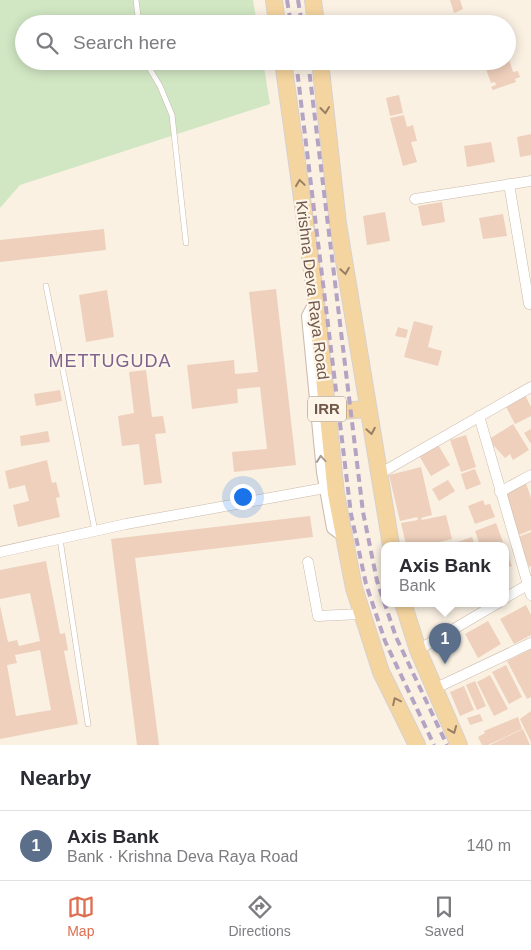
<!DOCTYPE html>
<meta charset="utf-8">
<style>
:root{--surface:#fff;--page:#f7f7f7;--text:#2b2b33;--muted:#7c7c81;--line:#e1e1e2;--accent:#dd6f50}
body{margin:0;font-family:Helvetica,sans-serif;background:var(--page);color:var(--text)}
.you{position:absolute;left:242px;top:496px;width:18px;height:18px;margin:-12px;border:4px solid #fff;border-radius:50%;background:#1a73e8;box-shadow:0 0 0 8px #1a73e833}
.badge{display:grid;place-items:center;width:32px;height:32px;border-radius:50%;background:var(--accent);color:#fff;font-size:16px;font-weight:700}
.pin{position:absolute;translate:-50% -41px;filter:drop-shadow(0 1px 2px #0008)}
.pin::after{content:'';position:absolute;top:26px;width:18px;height:15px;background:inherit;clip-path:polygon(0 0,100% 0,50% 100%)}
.popup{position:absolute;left:381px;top:542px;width:128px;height:65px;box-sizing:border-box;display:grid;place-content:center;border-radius:10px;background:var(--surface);filter:drop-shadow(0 1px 4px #0005);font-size:16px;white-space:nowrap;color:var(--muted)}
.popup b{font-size:19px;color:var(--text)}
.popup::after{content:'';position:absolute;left:50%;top:100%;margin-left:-10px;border:10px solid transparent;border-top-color:var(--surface)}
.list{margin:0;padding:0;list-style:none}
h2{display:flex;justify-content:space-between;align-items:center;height:65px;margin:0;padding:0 20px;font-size:21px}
h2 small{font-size:16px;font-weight:400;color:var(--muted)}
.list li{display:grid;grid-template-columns:32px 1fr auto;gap:15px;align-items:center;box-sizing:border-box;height:70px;padding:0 20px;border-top:1px solid var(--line)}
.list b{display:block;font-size:19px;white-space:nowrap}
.list p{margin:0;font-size:16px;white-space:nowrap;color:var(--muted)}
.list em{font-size:16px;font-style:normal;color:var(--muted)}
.icon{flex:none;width:28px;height:28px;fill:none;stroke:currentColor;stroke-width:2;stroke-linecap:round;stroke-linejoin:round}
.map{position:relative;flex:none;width:531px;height:745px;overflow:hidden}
.search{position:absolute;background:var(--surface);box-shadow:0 2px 12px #0003;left:15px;right:15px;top:15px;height:55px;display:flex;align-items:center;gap:12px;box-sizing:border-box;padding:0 18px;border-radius:28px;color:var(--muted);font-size:19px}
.sheet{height:135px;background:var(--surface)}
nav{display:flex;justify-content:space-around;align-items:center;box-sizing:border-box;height:70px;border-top:1px solid var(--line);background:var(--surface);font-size:14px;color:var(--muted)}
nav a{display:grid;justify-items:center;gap:2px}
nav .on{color:var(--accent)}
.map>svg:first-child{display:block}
.green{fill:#d1e7c3}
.building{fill:#eed0bc;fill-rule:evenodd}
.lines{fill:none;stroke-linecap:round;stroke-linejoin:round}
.service-casing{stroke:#cab9aa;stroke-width:6}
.minor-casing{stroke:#cab9aa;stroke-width:11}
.tertiary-casing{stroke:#cab9aa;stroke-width:14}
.primary-casing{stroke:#d7d0cd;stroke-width:18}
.service{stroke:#fff;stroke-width:5}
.minor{stroke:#fff;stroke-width:10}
.tertiary{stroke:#fff;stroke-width:12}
.primary{stroke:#f5d59f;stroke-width:16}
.rail{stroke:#b4a3c3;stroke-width:4;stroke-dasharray:8 5;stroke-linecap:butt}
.oneway{stroke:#987e64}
.oneway2{stroke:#a99b93}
.labels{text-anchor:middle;stroke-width:4.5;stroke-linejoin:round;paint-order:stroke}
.shield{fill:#fef5e9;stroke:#9b877a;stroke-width:1}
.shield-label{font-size:15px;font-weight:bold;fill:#70584b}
.street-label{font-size:16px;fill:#70584b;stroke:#fef5e9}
.neighbourhood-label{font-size:18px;letter-spacing:1px;fill:#7f638d;stroke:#fef5e9}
</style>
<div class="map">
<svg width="531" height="745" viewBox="0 0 531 745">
<rect width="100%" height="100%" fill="#faf1e3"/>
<!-- green -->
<path class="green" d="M0,0H253L257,24H24V61H263L270,104L20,185L0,208Z"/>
<!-- building -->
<path class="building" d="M450,0H460L463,9L454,13Z
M508,56L513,72L518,71L520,77L515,79L516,82L493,90L491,87L496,85L495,82L491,83L483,61H507Z
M399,95L403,113L390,116L386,98Z
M404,115L407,127L413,125L417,141L411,142L417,162L403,166L390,118Z
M531,134V155L520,157L517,137Z
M491,142L495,162L467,167L464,146Z
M442,202L445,222L422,226L418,206Z
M385,212L390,241L367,245L363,216Z
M503,214L507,236L483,239L479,218Z
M104,229L106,250L0,262V240Z
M276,289L296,465L234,472L232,452L267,449L260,387L237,389L238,403L192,409L187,365L234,360L235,374L258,372L249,292Z
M107,290L114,337L86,342L79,295Z
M414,321L433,326L428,347L442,351L438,366L404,357Z
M398,327L408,330L406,338L395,336Z
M146,370L152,417L163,416L166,433L155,434L162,483L144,485L139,444L122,446L118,416L134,413L129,372Z
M60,390L62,401L36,406L34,394Z
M524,393L531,407V416L515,424L504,403Z
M513,424L529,450L513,460L510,454L505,458L494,446L491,448L486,441Z
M531,429V444L524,433Z
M48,431L50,442L21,446L20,436Z
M466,435L476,467L461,472L450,440Z
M437,443L450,465L431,476L418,454Z
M47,460L52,483L56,482L60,497L56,498L60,517L18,527L13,505L29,501L25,485L9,489L5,471Z
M421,467L432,515L421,518L422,520L446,515L452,539L436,543V545H406L401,523L418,520L417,517L400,521L389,475Z
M475,469L481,484L466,490L461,474Z
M448,480L455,491L439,501L432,489Z
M526,483L531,498V530L519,535L503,491Z
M483,500L485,505L490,504L495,517L475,524L468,506Z
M310,516L313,537L135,558L159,745H137L111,539Z
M496,523L504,545H480L475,531Z
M531,532V566L529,567L518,537Z
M472,537L475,545H449Z
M505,548L512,566L505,568Z
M46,561L60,634L65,633L68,650L64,651L78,724L0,739V606L8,642L17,640L19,646L40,641L30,593L0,599V570ZM40,650L51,710L16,716L7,665L17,663L15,655Z
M419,603H435V604L420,607Z
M438,603H462V605L440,610Z
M526,605L531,615V635L514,644L500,619Z
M488,621L501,644L478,658L465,634Z
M531,649V697L527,699L507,661Z
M506,665L522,697L509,704L492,672Z
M490,675L508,709L494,716L477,682Z
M475,681L486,706L477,710L466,685Z
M464,686L474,710L460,716L450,692Z
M531,711V742L520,719Z
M480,714L483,721L470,725L467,718Z
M518,717L522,729L488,745H482L478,737L485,733L484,731Z
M523,729L530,745H490Z"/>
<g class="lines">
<!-- service casing -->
<g class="service-casing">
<path id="service" d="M136,0L139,24
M145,61L160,86L172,115L186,243
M46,286L95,531
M60,539L88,724"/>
</g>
<!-- minor casing -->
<g class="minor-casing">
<path id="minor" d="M509,184L529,304
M415,199L531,181
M479,416L531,595
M379,474L531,387
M500,492L531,475
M0,552L126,524L325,488
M308,562L318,616L361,614
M505,598L531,583
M418,650L498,603
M436,688L531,643"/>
</g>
<!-- tertiary casing -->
<g class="tertiary-casing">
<path id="tertiary" d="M316,301L308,316L323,472L333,528L344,536"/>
</g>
<!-- primary casing -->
<g class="primary-casing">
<path id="primary" d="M274,0L277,24
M313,0L316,24
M283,61L316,300L336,494L354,588L381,672L417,745
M320,61L338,224L391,545
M327,412L367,409
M403,603L418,650L459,745"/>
</g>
<!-- service -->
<use href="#service" class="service"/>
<!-- minor -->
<use href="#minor" class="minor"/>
<!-- tertiary -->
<use href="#tertiary" class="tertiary"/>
<!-- primary -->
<use href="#primary" class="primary"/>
<!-- rail -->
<path class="rail" d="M287,0L291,24
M298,0L302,24
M296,61L351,514L366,584L385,641L434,745
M308,61L363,512L377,581L396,637L447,745"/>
</g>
<!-- one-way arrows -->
<defs><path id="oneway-chevron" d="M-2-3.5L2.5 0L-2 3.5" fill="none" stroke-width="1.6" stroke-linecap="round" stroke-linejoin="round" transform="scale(1.25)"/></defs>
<g class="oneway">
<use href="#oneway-chevron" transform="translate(325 110) rotate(84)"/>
<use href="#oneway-chevron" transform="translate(300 183) rotate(-98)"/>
<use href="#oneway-chevron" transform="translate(345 271) rotate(81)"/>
<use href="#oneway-chevron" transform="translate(371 431) rotate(80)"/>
<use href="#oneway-chevron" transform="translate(396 701) rotate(-116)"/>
<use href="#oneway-chevron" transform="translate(453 730) rotate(68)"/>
</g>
<use class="oneway2" href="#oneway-chevron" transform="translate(321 459) rotate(-95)"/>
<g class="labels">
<!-- shield labels -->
<rect class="shield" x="308" y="396.5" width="38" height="25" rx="4"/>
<g class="shield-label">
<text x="327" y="414">IRR</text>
</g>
<!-- street labels -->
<g class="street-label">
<text transform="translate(313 290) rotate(83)" y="6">Krishna Deva Raya Road</text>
</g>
<!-- neighbourhood labels -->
<g class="neighbourhood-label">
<text x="110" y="367">METTUGUDA</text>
</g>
</g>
</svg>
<div class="you"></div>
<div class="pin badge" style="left:445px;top:664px;background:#5c6f8a">1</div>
<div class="popup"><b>Axis Bank</b>Bank</div>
<div class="search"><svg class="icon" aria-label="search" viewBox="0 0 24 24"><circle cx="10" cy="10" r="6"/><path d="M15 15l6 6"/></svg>Search here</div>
</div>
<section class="sheet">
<h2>Nearby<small></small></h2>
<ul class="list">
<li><span class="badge" style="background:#5c6f8a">1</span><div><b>Axis Bank</b><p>Bank · Krishna Deva Raya Road</p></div><em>140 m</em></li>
</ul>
</section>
<nav>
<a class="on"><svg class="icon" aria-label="map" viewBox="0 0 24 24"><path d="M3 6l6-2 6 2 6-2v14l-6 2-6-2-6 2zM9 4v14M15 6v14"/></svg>Map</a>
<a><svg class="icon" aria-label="directions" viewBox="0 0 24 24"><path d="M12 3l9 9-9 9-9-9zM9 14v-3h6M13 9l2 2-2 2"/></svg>Directions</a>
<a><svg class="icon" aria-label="saved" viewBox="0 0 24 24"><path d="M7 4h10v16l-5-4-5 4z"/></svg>Saved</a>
</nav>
